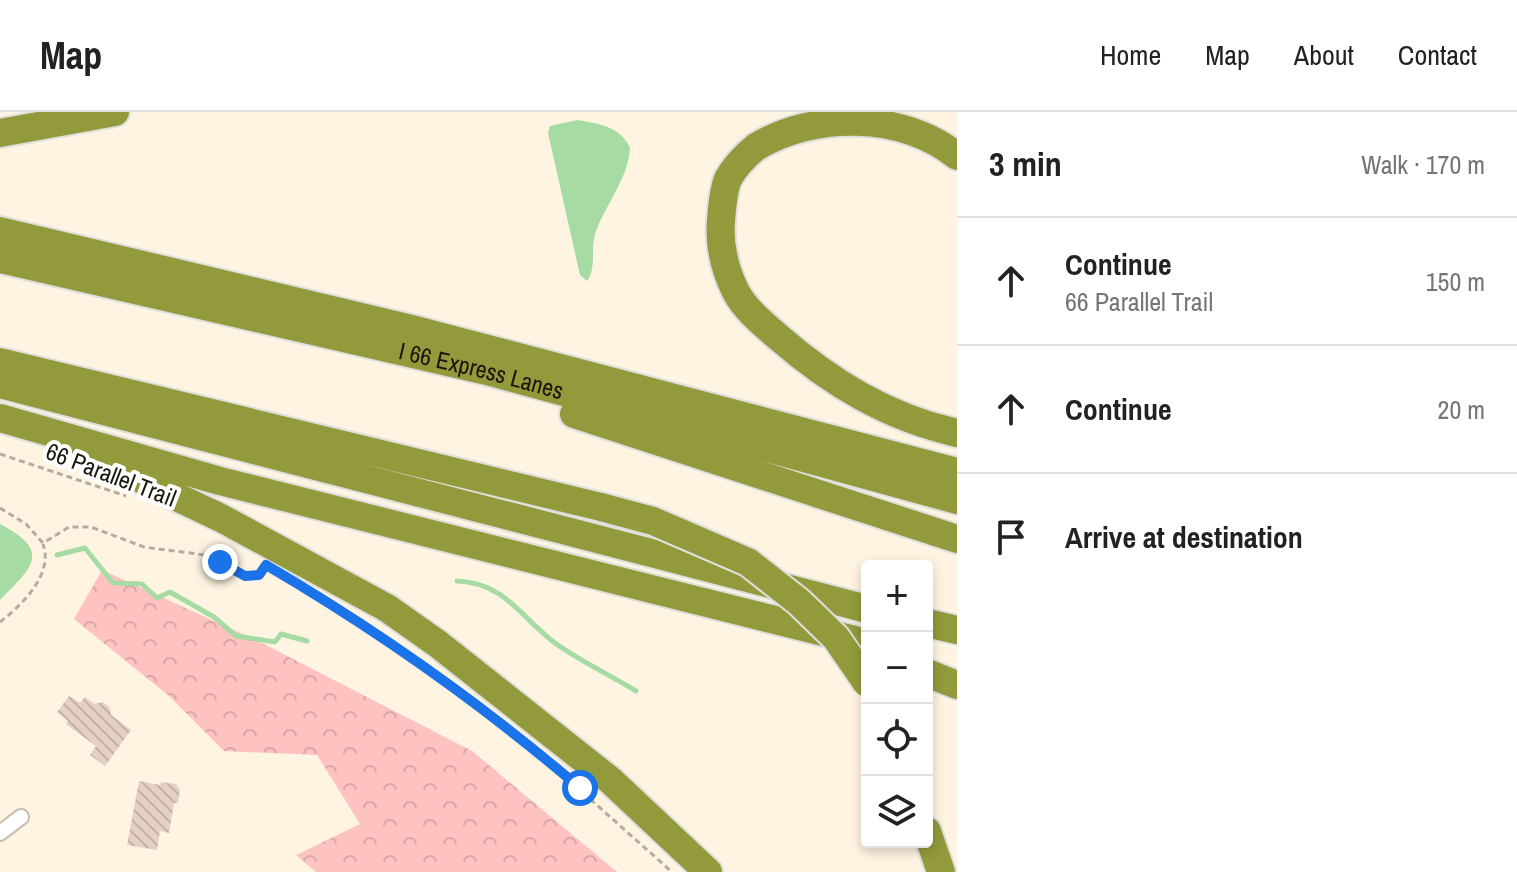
<!DOCTYPE html>
<meta charset="utf-8">
<style>
:root{--surface:#fff;--page:#f6f6f6;--text:#222;--muted:#767676;--line:#e0e0e0}
body{margin:0;font-family:"Archivo Narrow",sans-serif;background:var(--page);color:var(--text)}
.controls{position:absolute;right:24px;bottom:24px;display:grid;overflow:hidden;border-radius:8px;box-shadow:0 4px 12px #0003}
.controls button{width:72px;height:72px;display:grid;place-items:center;padding:0;border:0;border-bottom:2px solid var(--line);background:var(--surface);color:var(--text);font:40px sans-serif}
.stop{position:absolute;width:24px;height:24px;margin:-18px;border:6px solid #1a73e8;border-radius:50%;background:#fff}
.stop.end{background:#1a73e8;border-color:#fff;box-shadow:0 2px 8px #0008}
.list{margin:0;padding:0;list-style:none}
h2{display:flex;justify-content:space-between;align-items:center;height:104px;margin:0;padding:0 32px;font-size:34px}
h2 small{font-size:26px;font-weight:400;color:var(--muted)}
.list li{display:grid;grid-template-columns:52px 1fr auto;gap:24px;align-items:center;box-sizing:border-box;height:128px;padding:0 32px;border-top:2px solid var(--line)}
.list b{display:block;font-size:30px;white-space:nowrap}
.list p{margin:0;font-size:26px;white-space:nowrap;color:var(--muted)}
.list em{font-size:26px;font-style:normal;color:var(--muted)}
.icon{flex:none;width:44px;height:44px;fill:none;stroke:currentColor;stroke-width:2;stroke-linecap:round;stroke-linejoin:round}
.map{position:relative;flex:none;width:957px;height:760px;overflow:hidden}
header{display:flex;align-items:center;gap:48px;box-sizing:border-box;height:112px;padding:0 40px;background:var(--surface);border-bottom:2px solid var(--line)}
header strong{font-size:38px}
nav{display:flex;gap:44px;margin-inline-start:auto;font-size:28px}
main{display:flex}
aside{flex:1;background:var(--surface)}
.map>svg:first-child{display:block}
.forest{fill:url(#forest-crowns)}
.water{fill:#a7dba4}
.lines{fill:none;stroke-linecap:round;stroke-linejoin:round}
.stream{stroke:#a7dba4;stroke-width:5}
.building{fill:url(#building-back-hatch)}
.street-casing{stroke:#c8beab;stroke-width:18}
.highway-casing{stroke:#dfdfde;stroke-width:32}
.path{stroke:#b5ac9d;stroke-width:3;stroke-dasharray:6 4;stroke-linecap:butt}
.street{stroke:#fff;stroke-width:14}
.highway{stroke:#939a3b;stroke-width:28}
.highway-bridge-casing{stroke:#dfdfde;stroke-width:32;stroke-linecap:butt}
.highway-bridge{stroke:#939a3b;stroke-width:28}
.route{stroke:#1a73e8;stroke-width:10}
.labels{text-anchor:middle;stroke-width:8;stroke-linejoin:round;paint-order:stroke}
.street-label{font-size:24px;fill:#1b1710;stroke:#fff}
</style>
<header>
<strong>Map</strong>
<nav><a>Home</a><a>Map</a><a>About</a><a>Contact</a></nav>
</header>
<main>
<div class="map">
<svg width="957" height="760" viewBox="0 0 957 760">
<defs>
<pattern id="forest-crowns" width="20" height="18" patternUnits="userSpaceOnUse" patternTransform="scale(2)"><rect width="20" height="18" fill="#fec3c0"/><path d="M2 6a3 3 0 1 1 6 0M12 15a3 3 0 1 1 6 0" fill="none" stroke="#d9a7a4"/></pattern>
<pattern id="building-back-hatch" width="6" height="6" patternUnits="userSpaceOnUse" patternTransform="scale(2)"><rect width="6" height="6" fill="#e4d0c4"/><path d="M-1 5l2 2M0 0l6 6M5-1l2 2" fill="none" stroke="#c3b2a7"/></pattern>
</defs>
<rect width="100%" height="100%" fill="#fff4e1"/>
<!-- forest -->
<path class="forest" d="M102,458L258,529L472,639L617,760H316L296,743L360,712L317,643L224,639L169,584L74,507Z"/>
<!-- water -->
<path class="water" d="M577,8C597,11 622,15 630,36C629,64 606,93 596,119C590,135 597,156 587,169L580,163L548,21L550,14Z
M0,412C52,439 33,455 0,488Z"/>
<g class="lines">
<!-- stream -->
<path class="stream" d="M57,443L85,436L113,471L142,472L157,486L170,480L214,505L236,524L275,530L281,522L307,529
M457,469C506,471 520,505 555,531C580,549 610,563 636,579"/>
</g>
<!-- building -->
<path class="building" d="M69,584L80,591L85,585L94,592L103,590L110,596L111,603L131,618L105,654L90,643L96,634L66,612L68,609L57,600Z
M139,669L160,673L161,670L176,672L180,678L178,691H174L169,721L160,719L157,738L127,733Z"/>
<g class="lines">
<!-- street casing -->
<g class="street-casing">
<path id="street" d="M0,721L21,705"/>
</g>
<!-- highway casing -->
<g class="highway-casing">
<g id="highway">
<path d="M0,21L115,0"/>
<path d="M957,44C901,0 814,0 756,35C745,44 735,54 728,67C723,79 722,96 721,109C719,133 725,158 736,180C745,197 762,211 777,224C831,271 887,305 957,321"/>
<path d="M0,119L408,216L957,360"/>
<path id="s1" d="M0,147L487,259L957,388"/>
<path d="M0,250L601,395"/>
<path d="M0,272L867,497"/>
<path d="M574,302L957,427"/>
<path d="M0,306L220,369L867,531"/>
<path d="M110,343L147,371L221,406L387,496L438,532L610,668L708,760"/>
<path d="M927,511L957,518"/>
<path d="M927,561L957,573"/>
<path d="M927,719L941,760"/>
</g>
</g>
<!-- path -->
<path class="path" d="M0,342L126,384
M0,396L26,412L43,431L69,415H91L144,435L205,443L250,465L259,463L264,456
M344,500L481,597
M0,510C22,493 54,462 43,432
M553,654L672,760"/>
<!-- street -->
<use href="#street" class="street"/>
<!-- highway -->
<use href="#highway" class="highway"/>
<!-- highway-bridge casing -->
<g class="highway-bridge-casing">
<path id="highway-bridge" d="M601,395L653,409L748,450L799,490L836,526L867,571"/>
</g>
<!-- highway-bridge -->
<use href="#highway-bridge" class="highway-bridge"/>
</g>
<g class="lines">
<!-- route -->
<path class="route" d="M220,450L245,464L259,463L266,453C377,518 482,592 580,676"/>
</g>
<g class="labels">
<!-- street labels -->
<g class="street-label">
<text dy="8" stroke="none"><textPath href="#s1" startOffset="494">I 66 Express Lanes</textPath></text>
<text transform="translate(111 363) rotate(21)" y="8">66 Parallel Trail</text>
</g>
</g>
</svg>
<div class="controls">
<button>+</button>
<button>−</button>
<button><svg class="icon" aria-label="locate" viewBox="0 0 24 24"><circle cx="12" cy="12" r="6"/><path d="M12 2v4M12 18v4M2 12h4M18 12h4"/></svg></button>
<button><svg class="icon" aria-label="layers" viewBox="0 0 24 24"><path d="M12 4l9 5-9 5-9-5zM3 14l9 5 9-5"/></svg></button>
</div>
<div class="stop" style="left:580px;top:676px"></div>
<div class="stop end" style="left:220px;top:450px"></div>
</div>
<aside>
<h2>3 min<small>Walk · 170 m</small></h2>
<ul class="list">
<li><svg class="icon" aria-label="ahead" viewBox="0 0 24 24"><path d="M12 20V5M6 11l6-6 6 6"/></svg><div><b>Continue</b><p>66 Parallel Trail</p></div><em>150 m</em></li>
<li><svg class="icon" aria-label="ahead" viewBox="0 0 24 24"><path d="M12 20V5M6 11l6-6 6 6"/></svg><div><b>Continue</b></div><em>20 m</em></li>
<li><svg class="icon" aria-label="arrive" viewBox="0 0 24 24"><path d="M6 21V4h12l-3 4 3 4H6"/></svg><div><b>Arrive at destination</b></div></li>
</ul>
</aside>
</main>
